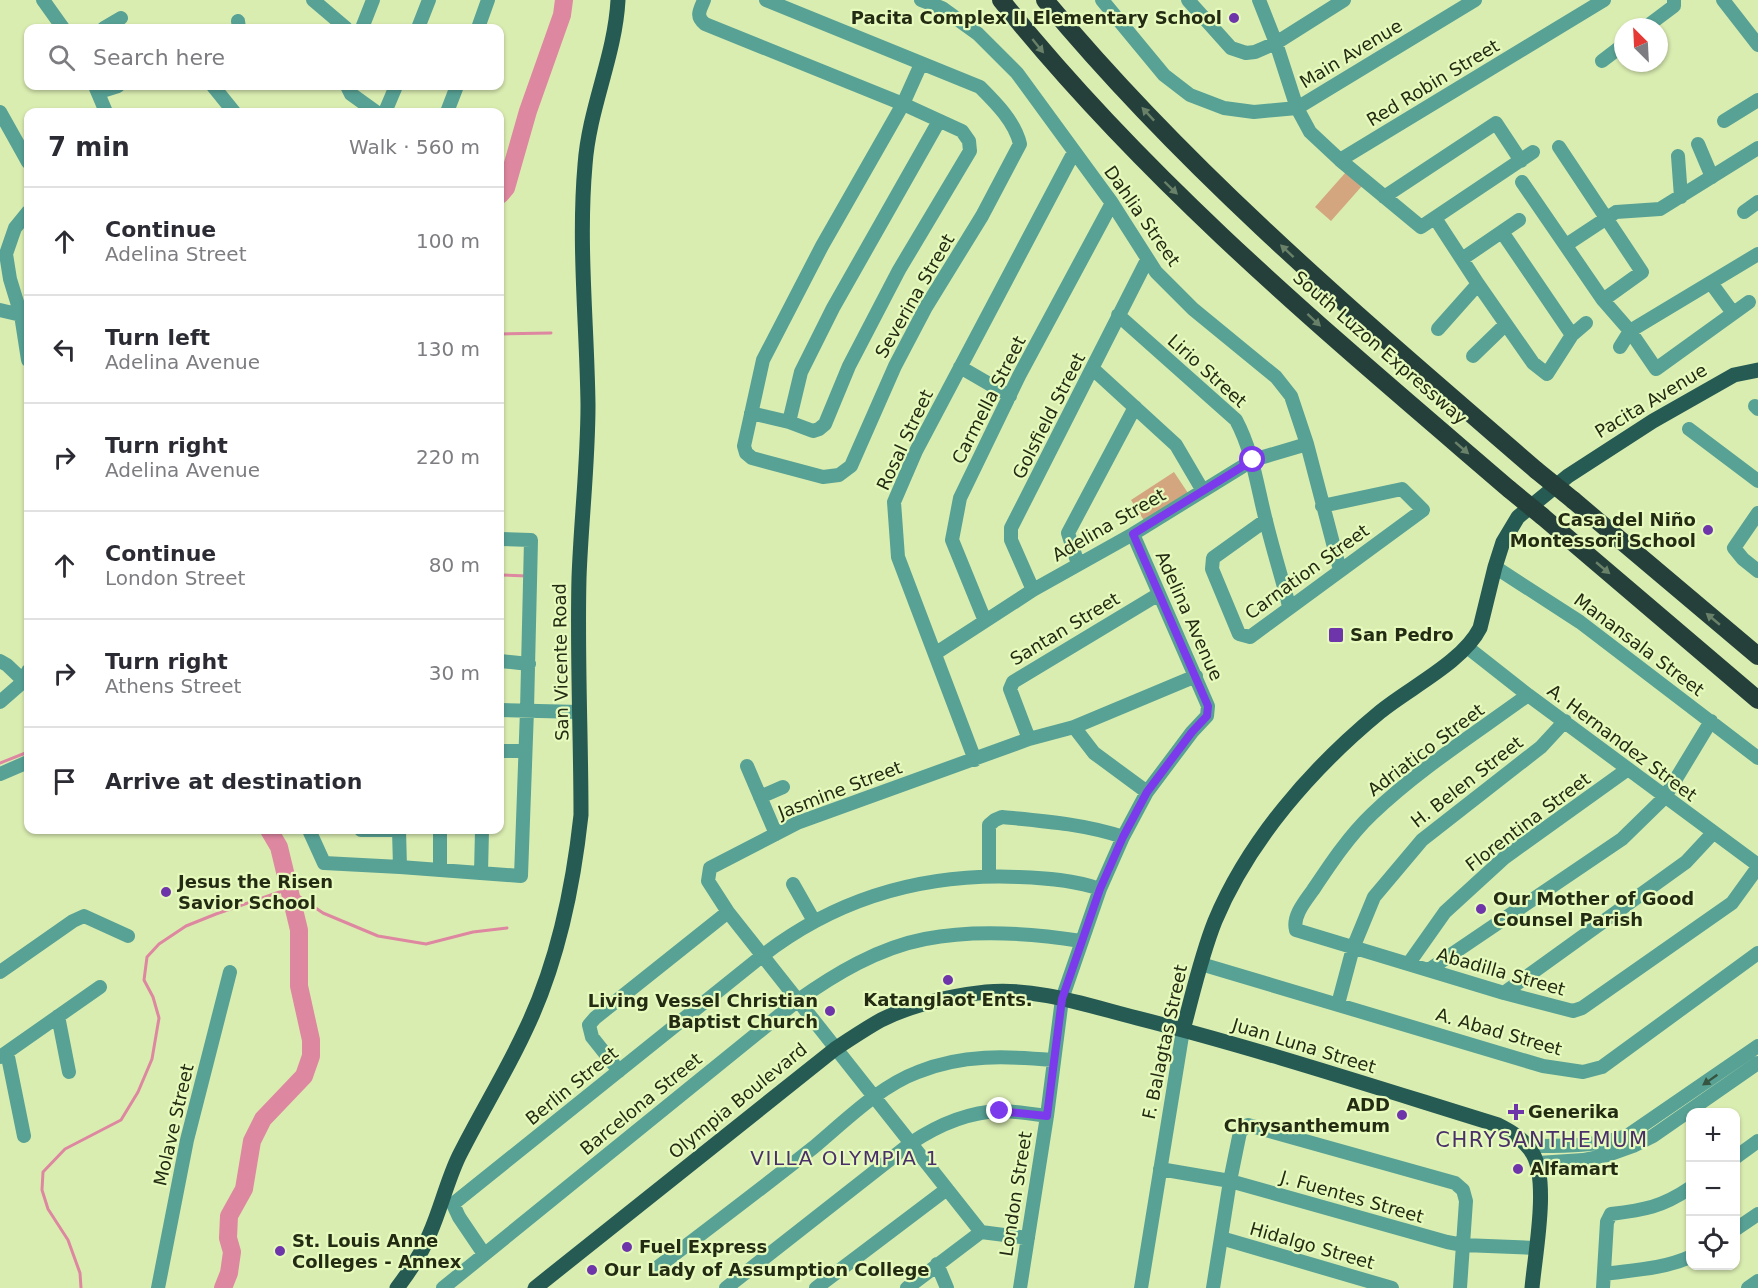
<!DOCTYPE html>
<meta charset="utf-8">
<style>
:root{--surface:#fff;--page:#f7f7f7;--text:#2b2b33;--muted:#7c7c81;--line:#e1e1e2}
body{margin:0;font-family:"DejaVu Sans",sans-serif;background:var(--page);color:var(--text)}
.controls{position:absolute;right:18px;bottom:18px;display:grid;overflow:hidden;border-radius:12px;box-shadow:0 2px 4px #0004}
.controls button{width:54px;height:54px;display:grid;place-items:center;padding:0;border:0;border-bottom:2px solid var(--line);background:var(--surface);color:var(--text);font:30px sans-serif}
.compass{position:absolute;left:1614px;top:18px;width:54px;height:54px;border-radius:50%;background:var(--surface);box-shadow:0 2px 4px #0004;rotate:336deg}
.stop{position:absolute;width:18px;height:18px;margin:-14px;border:4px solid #7c3aed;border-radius:50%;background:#fff}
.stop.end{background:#7c3aed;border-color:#fff;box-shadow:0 2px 6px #0008}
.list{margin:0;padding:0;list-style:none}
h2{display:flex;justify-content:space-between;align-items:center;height:78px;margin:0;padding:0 24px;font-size:26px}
h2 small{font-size:20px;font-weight:400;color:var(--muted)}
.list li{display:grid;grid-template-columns:39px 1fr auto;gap:18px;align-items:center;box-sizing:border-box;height:108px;padding:0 24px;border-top:2px solid var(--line)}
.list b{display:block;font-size:22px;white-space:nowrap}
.list p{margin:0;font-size:20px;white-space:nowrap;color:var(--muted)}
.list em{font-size:20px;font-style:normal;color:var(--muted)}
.icon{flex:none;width:33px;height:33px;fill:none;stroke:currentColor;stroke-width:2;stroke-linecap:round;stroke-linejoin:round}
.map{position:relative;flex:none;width:1758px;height:1288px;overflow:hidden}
.search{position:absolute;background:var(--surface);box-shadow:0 2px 4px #0004;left:24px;top:24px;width:480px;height:66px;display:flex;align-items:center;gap:15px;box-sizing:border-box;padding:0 21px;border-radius:12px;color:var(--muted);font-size:22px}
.panel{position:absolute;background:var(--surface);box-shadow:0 2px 4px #0004;left:24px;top:108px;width:480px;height:726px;border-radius:12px}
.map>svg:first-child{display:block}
.green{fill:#d3a67f}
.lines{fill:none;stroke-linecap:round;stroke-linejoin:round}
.stream{stroke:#de87a0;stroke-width:3}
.river{stroke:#de87a0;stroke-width:18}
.minor{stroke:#58a295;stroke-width:14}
.major{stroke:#265b53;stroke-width:15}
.highway{stroke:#25403b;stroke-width:18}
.highway-bridge{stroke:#25403b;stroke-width:18}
.oneway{fill:#698168}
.oneway2{fill:#365540}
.route{stroke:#7c3aed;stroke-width:8}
.poi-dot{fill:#6e35ab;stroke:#e7fabd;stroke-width:2}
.labels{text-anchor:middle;stroke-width:4.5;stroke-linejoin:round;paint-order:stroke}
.poi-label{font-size:18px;font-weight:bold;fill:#242b13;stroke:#e7fabd;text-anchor:start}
.street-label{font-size:18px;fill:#242b13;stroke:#e7fabd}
.neighbourhood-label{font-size:20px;letter-spacing:1.5px;fill:#4a306b;stroke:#e7fabd}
.quarter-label{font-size:21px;letter-spacing:1.5px;fill:#4a306b;stroke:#e7fabd}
</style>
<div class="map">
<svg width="1758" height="1288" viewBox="0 0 1758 1288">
<rect width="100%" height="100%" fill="#daedb1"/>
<!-- green -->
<path class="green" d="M1346,172L1362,186L1331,221L1315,207Z
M1174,472L1188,493L1145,522L1131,500Z"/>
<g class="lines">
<!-- stream -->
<path class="stream" d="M500,334L551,333
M500,575L527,576
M0,763L28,752
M81,1288L80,1273L68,1240L48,1209L42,1190L43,1172L65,1149L121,1120L138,1092L152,1059L159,1018L153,997L144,980L147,957L159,944L186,926L216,914L288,889L323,913L378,936L426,944L473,932L507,928"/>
<!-- river -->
<path class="river" d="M500,195L506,188L528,111L562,15L564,0
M223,1288L229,1273L232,1252L228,1238L229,1216L244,1189L252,1141L263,1119L304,1076L311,1056V1040L299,986V930L279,847L269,830"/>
<!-- minor -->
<path class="minor" d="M43,0L63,28
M313,0L346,28
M704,0C700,10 695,16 705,24L903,104L962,131L969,141L970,151L899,270L849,366L825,424L819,429L813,431L789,422L751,413
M766,0L980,87C996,103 1015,122 1020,144L982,216L926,307L895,366L851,466L839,475L823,477L752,458L746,453L744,446L763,360L822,246L903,104L921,64
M921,0L942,8L978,34L1017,73L1112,203L1156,272L1193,309L1276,377L1291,396L1307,444L1340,570
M1102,0L1164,75L1190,95L1224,108L1254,112L1297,108L1475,0
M1188,0L1231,48L1246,53L1255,52L1276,43L1344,0
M1259,0L1276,43L1297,108L1310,132L1340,160L1421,227L1533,152
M1723,0L1758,45
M238,21L239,28
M1646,27L1674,6V0
M104,28L121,18
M362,28L373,0
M418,28L429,0
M478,28L488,0
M1602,61L1623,45
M95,86L106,112
M213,86L234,112
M347,86L351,94L376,112
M99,92L118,86
M0,112L28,162
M385,112L396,86
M447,112L457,86
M1724,121L1758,100
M1698,144L1712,177
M1559,147L1642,272L1603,300
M1678,156L1681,197
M1340,160L1604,0
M1522,182L1603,300L1630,331L1656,369L1749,302
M1384,197L1496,123L1521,161
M28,212L15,228L6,254L10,279L21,315L28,360
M1744,212L1758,202
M1435,218L1478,284L1533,363L1547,374L1572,335L1586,323
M1502,232L1572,335
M1566,245L1616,212L1660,209L1758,148
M1462,259L1519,220
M1711,283L1733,313
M0,310L21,315
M1118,315L1236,420C1253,452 1257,486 1266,521C1273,550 1282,578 1289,606
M1438,329L1478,284
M1620,347L1630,331L1758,254
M1473,356L1506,324
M960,367L1010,396
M1093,369L1176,445L1203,491
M1755,406L1758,409
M789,422L801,372L833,308L939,121
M1689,429L1758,481
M1758,513L1734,548L1743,559L1758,571
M1266,520L1213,558L1212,569L1239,634L1250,637L1423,510L1402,489L1322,506
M1078,564L1068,533L1135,407
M1495,567L1580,622L1758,758
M1033,590L1011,540V528L1147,260
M985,621L952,540L960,498L1019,376L1112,203
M1467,647L1528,695L1758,865
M936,653L1033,590L1133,534L1253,460L1307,444
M0,661L7,665L28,685
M500,661L529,664
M1528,695C1476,733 1419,769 1372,814C1349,836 1331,863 1313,890C1306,900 1292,916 1296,930L1504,993L1573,1011L1582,1008L1732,903L1758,867
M0,702L24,681L28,671
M500,710L580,712
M1074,727L1094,753L1147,792
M1029,739L1010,689L1013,682L1159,594
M500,751H525
M975,760L898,557L894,502L916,451L1074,152
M747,766L776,834
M0,774L28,762
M760,797L783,787
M309,830L324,863L400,867L521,876L527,710L531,540L500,539
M361,830H399
M399,830L400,867
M440,870V830
M481,873L482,830
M989,876V825L995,820L1002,817C1043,821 1084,824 1123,837
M793,884L814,921
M1409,963L1445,912L1504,858L1628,769
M1201,964L1543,1066L1583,1072L1602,1067L1758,953
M1430,969L1622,839L1665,797L1711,721
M0,972L73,921L84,916L128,936
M1504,993L1686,862L1713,833
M1338,1004L1353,948L1374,897L1422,840L1541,747L1565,721
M58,1016L69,1072
M7,1052L24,1136
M0,1057L100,987
M619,1071L592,1037L589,1025L595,1018L728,912
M1528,1146C1562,1146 1594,1147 1627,1136L1758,1046
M1736,1157L1758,1141
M1538,1163L1583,1160L1608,1155L1633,1146L1653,1136L1758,1063
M1160,1169L1230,1181L1447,1242L1463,1245L1536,1248
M1736,1229L1758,1214
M981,1232L728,912L708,881L710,868L797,823L1029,739L1074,727L1196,676
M1221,1238L1392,1288
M484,1254L459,1217L453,1204L762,956C838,897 923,873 1019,877C1046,878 1074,880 1100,889
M937,1264L947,1288
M654,1270C708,1229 761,1189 814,1147C845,1121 880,1086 918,1072C962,1054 1007,1056 1053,1060
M1604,1274C1634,1270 1663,1269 1690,1257
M158,1288L187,1140L230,972
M443,1288L797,1001C835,974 878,948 925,939C976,929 1030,933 1081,941
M726,1288L911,1143C938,1125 967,1112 1000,1111C1015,1111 1032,1114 1047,1116
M816,1288L947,1189
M907,1288L981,1232L1028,1238
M1020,1288L1047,1116L1062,999L1100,889L1123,837L1147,792L1192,732L1207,716L1208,706L1133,534
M1141,1288L1183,1030
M1213,1288L1230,1181L1240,1132L1248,1125L1455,1183L1463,1190L1466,1201L1460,1288
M1603,1288L1607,1222L1611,1214C1644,1210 1662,1207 1690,1188
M1748,1288L1758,1281"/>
<!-- major -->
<path class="major" d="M1183,1030C1193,993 1201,956 1215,921C1249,840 1312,768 1380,712C1409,688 1463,662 1480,628L1495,567L1503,542L1518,517L1568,476L1653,421L1734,375L1758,370
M397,1288C410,1271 422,1253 430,1233C441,1208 447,1181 459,1156C480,1114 505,1074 525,1031C558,963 573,889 581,815C581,736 577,657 579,578C581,521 588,463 588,405C587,325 578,245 585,165C589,108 615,56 618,0
M535,1288L835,1049C850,1039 865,1029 881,1020C913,1004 951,996 986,992C1036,987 1089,1006 1137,1018C1259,1049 1378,1088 1498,1125C1512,1132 1525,1140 1533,1154C1549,1182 1535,1254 1532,1288"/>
<!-- highway -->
<path class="highway" d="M1001,0C1149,185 1330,335 1509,489
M1045,0C1190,175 1365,322 1536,470
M1573,500L1758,656
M1542,516L1758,700"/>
<!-- highway-bridge -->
<path class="highway-bridge" d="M1536,470L1573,500
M1509,489L1542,516"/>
</g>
<!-- one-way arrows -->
<defs><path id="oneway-solid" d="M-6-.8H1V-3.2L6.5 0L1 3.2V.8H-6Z" transform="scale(1.5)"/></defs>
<g class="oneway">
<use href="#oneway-solid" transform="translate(1038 46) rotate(51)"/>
<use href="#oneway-solid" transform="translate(1148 114) rotate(-133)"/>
<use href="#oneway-solid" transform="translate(1171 188) rotate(44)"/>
<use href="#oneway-solid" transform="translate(1287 251) rotate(-137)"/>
<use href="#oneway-solid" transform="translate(1314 320) rotate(43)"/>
<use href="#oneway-solid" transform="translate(1462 448) rotate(41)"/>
<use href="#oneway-solid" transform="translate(1603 568) rotate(40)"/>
<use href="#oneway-solid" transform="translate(1713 619) rotate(-140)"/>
</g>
<use class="oneway2" href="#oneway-solid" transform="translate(1710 1080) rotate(145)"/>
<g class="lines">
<!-- route -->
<path class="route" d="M1000,1111L1047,1116L1062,999L1100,889L1123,837L1147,792L1192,732L1207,716L1208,706L1133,534L1253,460"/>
</g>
<!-- markers -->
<g class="poi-dot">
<circle cx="1234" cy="18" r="6"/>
<circle cx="1708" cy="530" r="6"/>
<rect x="1328" y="627" width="16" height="16" rx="3"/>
<circle cx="166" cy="892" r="6"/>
<circle cx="1481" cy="909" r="6"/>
<circle cx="948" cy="980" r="6"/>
<circle cx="830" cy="1011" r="6"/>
<path d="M1513 1103h6v6h6v6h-6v6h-6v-6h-6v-6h6z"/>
<circle cx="1402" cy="1115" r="6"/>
<circle cx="1518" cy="1169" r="6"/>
<circle cx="627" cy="1247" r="6"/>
<circle cx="280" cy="1251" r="6"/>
<circle cx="592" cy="1270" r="6"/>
</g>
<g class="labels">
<!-- poi labels -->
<g class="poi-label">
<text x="1222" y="24" text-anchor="end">Pacita Complex II Elementary School</text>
<text x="1696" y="526" text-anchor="end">Casa del Niño<tspan x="1696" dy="21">Montessori School</tspan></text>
<text x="1350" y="641">San Pedro</text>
<text x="178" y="888">Jesus the Risen<tspan x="178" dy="21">Savior School</tspan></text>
<text x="1493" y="905">Our Mother of Good<tspan x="1493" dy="21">Counsel Parish</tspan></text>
<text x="948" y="1006" text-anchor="middle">Katanglaot Ents.</text>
<text x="818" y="1007" text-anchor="end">Living Vessel Christian<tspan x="818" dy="21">Baptist Church</tspan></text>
<text x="1390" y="1111" text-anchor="end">ADD<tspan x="1390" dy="21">Chrysanthemum</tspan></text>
<text x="1528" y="1118">Generika</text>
<text x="1530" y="1175">Alfamart</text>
<text x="292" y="1247">St. Louis Anne<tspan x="292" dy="21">Colleges - Annex</tspan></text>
<text x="639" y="1253">Fuel Express</text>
<text x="604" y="1276">Our Lady of Assumption College</text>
</g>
<!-- street labels -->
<g class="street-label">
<text transform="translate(1351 54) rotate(-31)" y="6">Main Avenue</text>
<text transform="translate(1433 83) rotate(-31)" y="6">Red Robin Street</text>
<text transform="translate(1142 216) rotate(55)" y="6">Dahlia Street</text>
<text transform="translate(915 296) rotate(-60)" y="6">Severina Street</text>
<text transform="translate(1380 348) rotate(41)" y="6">South Luzon Expressway</text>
<text transform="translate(1207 371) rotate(42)" y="6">Lirio Street</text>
<text transform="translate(989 400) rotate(-63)" y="6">Carmella Street</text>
<text transform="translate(1651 401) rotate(-31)" y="6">Pacita Avenue</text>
<text transform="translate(1049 416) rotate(-63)" y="6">Golsfield Street</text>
<text transform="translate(905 440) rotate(-65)" y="6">Rosal Street</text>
<text transform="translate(1109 525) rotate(-30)" y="6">Adelina Street</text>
<text transform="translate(1307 572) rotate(-36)" y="6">Carnation Street</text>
<text transform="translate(1189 616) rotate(66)" y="6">Adelina Avenue</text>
<text transform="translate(1065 629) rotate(-31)" y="6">Santan Street</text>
<text transform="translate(1639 645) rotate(37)" y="6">Manansala Street</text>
<text transform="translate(561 662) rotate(-91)" y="6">San Vicente Road</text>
<text transform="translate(1622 743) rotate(37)" y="6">A. Hernandez Street</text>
<text transform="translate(1426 750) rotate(-37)" y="6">Adriatico Street</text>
<text transform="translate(1467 782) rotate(-38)" y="6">H. Belen Street</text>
<text transform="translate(840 790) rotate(-21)" y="6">Jasmine Street</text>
<text transform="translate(1528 822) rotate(-37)" y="6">Florentina Street</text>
<text transform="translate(1501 972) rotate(16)" y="6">Abadilla Street</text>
<text transform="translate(1499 1032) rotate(16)" y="6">A. Abad Street</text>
<text transform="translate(1165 1042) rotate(-78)" y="6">F. Balagtas Street</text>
<text transform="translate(1304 1046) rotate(17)" y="6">Juan Luna Street</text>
<text transform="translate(572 1086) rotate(-39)" y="6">Berlin Street</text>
<text transform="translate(738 1101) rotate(-39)" y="6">Olympia Boulevard</text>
<text transform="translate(641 1104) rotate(-39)" y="6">Barcelona Street</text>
<text transform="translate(174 1125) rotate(-77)" y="6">Molave Street</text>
<text transform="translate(1016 1194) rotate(-81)" y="6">London Street</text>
<text transform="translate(1352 1197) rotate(16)" y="6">J. Fuentes Street</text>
<text transform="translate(1312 1246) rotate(16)" y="6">Hidalgo Street</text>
</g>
<!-- neighbourhood labels -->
<g class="neighbourhood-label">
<text x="845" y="1165">VILLA OLYMPIA 1</text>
</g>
<!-- quarter labels -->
<g class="quarter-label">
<text x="1542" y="1147">CHRYSANTHEMUM</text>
</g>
</g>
</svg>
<div class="controls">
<button>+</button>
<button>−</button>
<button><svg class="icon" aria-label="locate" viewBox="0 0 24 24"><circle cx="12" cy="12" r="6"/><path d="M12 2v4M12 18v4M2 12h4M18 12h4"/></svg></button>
</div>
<svg class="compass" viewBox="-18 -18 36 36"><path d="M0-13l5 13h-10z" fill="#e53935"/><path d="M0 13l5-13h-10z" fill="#7c7c81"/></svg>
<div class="stop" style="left:1253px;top:460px"></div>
<div class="stop end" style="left:1000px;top:1111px"></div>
<div class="search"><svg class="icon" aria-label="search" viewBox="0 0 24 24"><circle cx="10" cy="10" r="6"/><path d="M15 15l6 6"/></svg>Search here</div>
<section class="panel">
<h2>7 min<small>Walk · 560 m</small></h2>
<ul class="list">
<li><svg class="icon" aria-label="ahead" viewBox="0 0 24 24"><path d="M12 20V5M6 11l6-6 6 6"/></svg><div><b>Continue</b><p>Adelina Street</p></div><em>100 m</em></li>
<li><svg class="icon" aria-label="left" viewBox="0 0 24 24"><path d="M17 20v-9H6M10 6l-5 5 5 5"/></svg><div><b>Turn left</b><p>Adelina Avenue</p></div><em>130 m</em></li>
<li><svg class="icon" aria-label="right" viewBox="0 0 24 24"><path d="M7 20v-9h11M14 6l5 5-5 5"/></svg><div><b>Turn right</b><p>Adelina Avenue</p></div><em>220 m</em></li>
<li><svg class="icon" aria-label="ahead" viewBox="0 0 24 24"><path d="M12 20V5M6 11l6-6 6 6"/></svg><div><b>Continue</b><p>London Street</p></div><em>80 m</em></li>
<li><svg class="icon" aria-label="right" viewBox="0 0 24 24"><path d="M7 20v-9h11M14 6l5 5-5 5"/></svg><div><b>Turn right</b><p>Athens Street</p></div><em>30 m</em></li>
<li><svg class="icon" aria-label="arrive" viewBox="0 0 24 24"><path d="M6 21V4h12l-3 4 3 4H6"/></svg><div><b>Arrive at destination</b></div></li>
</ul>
</section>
</div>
